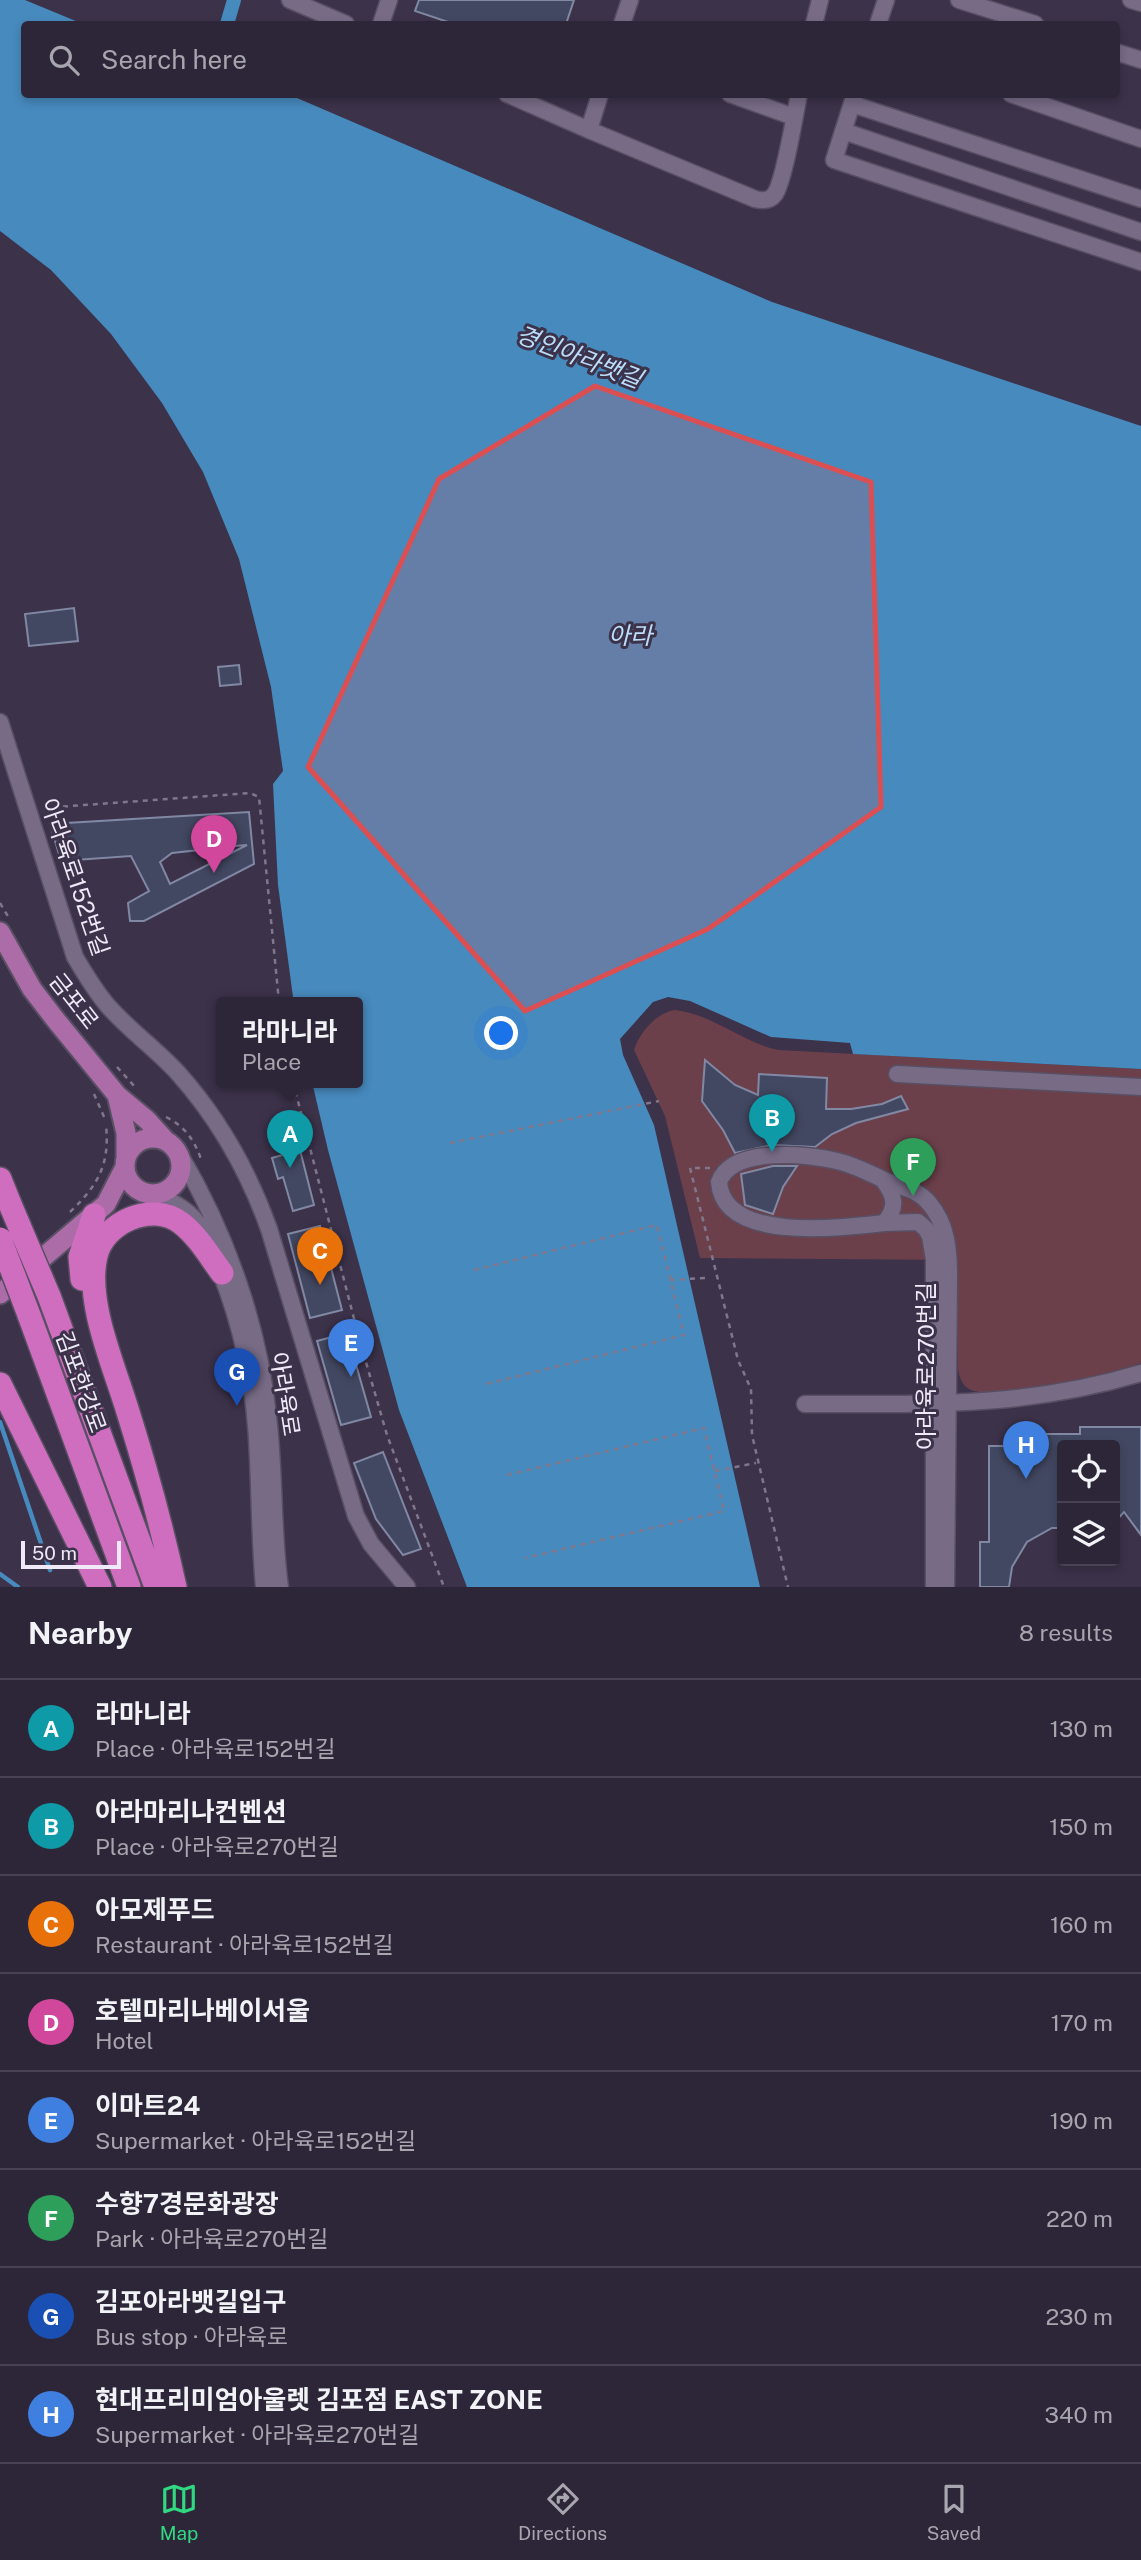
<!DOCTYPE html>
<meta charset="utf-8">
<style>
:root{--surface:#2d2638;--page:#352e40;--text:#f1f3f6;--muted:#a7a5ae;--line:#484353;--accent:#31d882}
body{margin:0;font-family:"Public Sans","Noto Sans KR",sans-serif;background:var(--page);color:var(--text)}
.controls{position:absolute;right:21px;bottom:21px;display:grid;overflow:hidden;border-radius:7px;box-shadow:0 4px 10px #0003}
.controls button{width:63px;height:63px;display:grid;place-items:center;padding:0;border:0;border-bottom:2px solid var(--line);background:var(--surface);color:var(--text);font:35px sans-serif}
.scale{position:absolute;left:21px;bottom:18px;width:100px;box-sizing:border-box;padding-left:7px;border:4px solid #efe9f8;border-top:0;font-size:19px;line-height:24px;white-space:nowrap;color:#efe9f8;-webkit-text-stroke:5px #3c324a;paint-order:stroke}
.you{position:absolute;left:502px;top:1034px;width:24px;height:24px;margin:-18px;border:5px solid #fff;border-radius:50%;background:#1a73e8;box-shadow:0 0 0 10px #1a73e833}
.badge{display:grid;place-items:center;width:46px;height:46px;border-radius:50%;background:var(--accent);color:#fff;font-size:23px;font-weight:700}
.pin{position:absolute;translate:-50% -58px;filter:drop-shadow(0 2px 4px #0008)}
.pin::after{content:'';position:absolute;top:37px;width:24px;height:21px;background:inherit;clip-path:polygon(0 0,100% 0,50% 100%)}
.popup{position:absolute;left:216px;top:997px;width:147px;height:91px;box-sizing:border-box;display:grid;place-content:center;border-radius:7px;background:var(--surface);filter:drop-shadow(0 2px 5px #0005);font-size:23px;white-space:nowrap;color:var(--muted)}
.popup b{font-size:26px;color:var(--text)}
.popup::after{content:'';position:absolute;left:50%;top:100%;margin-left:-14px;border:14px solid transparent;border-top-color:var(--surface)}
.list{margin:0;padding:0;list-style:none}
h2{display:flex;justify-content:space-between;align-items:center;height:91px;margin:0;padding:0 28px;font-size:30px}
h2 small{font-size:23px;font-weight:400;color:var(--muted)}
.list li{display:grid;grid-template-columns:46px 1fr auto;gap:21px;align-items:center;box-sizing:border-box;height:98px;padding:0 28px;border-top:2px solid var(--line)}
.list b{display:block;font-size:26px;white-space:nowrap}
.list p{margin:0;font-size:23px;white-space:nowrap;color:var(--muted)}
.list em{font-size:23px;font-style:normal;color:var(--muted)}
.icon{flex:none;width:38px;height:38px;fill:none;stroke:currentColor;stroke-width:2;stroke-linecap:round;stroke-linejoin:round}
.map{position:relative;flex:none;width:1141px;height:1587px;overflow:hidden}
.search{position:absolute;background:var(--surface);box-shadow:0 4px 10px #0003;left:21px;right:21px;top:21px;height:77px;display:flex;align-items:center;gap:18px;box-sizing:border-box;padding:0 24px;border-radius:7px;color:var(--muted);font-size:26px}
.sheet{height:875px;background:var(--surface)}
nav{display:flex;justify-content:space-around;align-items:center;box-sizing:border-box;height:98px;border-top:2px solid var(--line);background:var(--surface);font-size:19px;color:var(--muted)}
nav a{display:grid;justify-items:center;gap:4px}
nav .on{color:var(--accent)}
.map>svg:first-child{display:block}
.green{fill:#6c404b}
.water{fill:#478abe}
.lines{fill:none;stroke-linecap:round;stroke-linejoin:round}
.stream{stroke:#478abe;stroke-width:4.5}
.canal{stroke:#478abe;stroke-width:14}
.building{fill:#434862;stroke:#8188a4;stroke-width:2;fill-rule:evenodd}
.minor-casing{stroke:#584f63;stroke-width:19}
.major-casing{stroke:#584f63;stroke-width:23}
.highway-casing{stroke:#584f63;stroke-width:26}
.path{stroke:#80778c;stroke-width:2.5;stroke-dasharray:5 5;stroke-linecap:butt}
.minor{stroke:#776b86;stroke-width:16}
.major{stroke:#ac6ca8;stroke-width:19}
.highway{stroke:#cf6dbe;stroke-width:23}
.highway-bridge-casing{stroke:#584f63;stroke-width:26;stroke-linecap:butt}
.highway-bridge{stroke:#cf6dbe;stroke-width:23}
.marked{fill:#db4f52;fill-opacity:0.2;stroke:#db4f52;stroke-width:5;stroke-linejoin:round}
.labels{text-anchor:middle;stroke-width:6;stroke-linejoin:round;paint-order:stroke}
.street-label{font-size:23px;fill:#efe9f8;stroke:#3c324a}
.water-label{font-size:24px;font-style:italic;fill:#bbddfa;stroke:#3c324a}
</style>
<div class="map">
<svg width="1141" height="1587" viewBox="0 0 1141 1587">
<rect width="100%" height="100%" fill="#3c324a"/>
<!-- green -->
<path class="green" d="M675,1010C712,1014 742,1042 778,1050L1141,1069V1363C1109,1374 1001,1401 971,1390C962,1386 959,1377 958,1368V1260L700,1258L665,1116L634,1050C639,1033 657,1012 675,1010Z"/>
<!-- water -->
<path class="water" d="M0,0H25L83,24H24V94L290,95L772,302L1141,426V1069L853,1054L850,1043L771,1037L690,1001L668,997L653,1002L620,1039L623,1055L654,1125L760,1587H467L399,1410L328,1150L312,1082H358V1002H294L293,997L278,885L273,784L283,771L271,687L239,559L203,472L162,403L111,334L51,270L0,231Z"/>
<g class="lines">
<!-- stream -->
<path class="stream" d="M0,1422L50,1570
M0,1574L18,1587"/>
<!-- canal -->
<path class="canal" d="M227,24L234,0"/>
</g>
<!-- building -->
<path class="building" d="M419,0H574L566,24H454L415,11Z
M74,608L78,641L29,646L25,614Z
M239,665L241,684L220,686L218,667Z
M249,812L254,864L144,921H130L128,903L149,891L131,856L61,861L50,824ZM233,834L234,846L247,845L170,884L160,862L172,853L199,850L198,836Z
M705,1060L735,1085L758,1095L759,1074L827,1078L826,1109H851L882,1104L901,1096L908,1109L856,1123L832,1134L815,1147L772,1145L735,1153L723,1130L702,1101Z
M300,1150L314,1205L293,1211L283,1177L278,1179L272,1158Z
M773,1166H797L783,1187L773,1214L745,1205L741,1174Z
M320,1226L342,1310L310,1318L288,1234Z
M347,1333L371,1417L341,1425L317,1341Z
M1080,1427H1141V1535L1124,1512L1115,1522V1445H1062V1528H1052L1027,1542L1012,1567L1009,1587H980V1542H989V1446H1028V1434H1080Z
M383,1452L421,1549L403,1555L376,1519L354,1463Z"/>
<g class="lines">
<!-- minor casing -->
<g class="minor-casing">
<path id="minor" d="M290,0L346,24
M959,0L1035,24
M1131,0L1141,3
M381,24L389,0
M622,24L630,0
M814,24L820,0
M878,24L886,0
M1116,52L1141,60
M507,94L589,130L600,94
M730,94L794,117
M855,94L834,160L1141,262
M1011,94L1141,139
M852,104L1141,199
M589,130L755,199C763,201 770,201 775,194C784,181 795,114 799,94
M843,131L1141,232
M0,722L75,957C85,974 95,991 108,1006C129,1030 156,1049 178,1073C219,1119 248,1170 269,1229L356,1516L371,1544L407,1587
M897,1074L1141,1087
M180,1155C226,1233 259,1326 268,1416C275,1473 272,1530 280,1587
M883,1180C895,1196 898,1207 884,1223C842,1228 723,1243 719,1182C732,1146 808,1154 837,1161C854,1165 867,1172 882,1179C900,1187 916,1188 929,1203C948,1225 949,1252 949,1279L946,1587
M155,1195C181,1204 197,1216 209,1242
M884,1223L918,1222L926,1229L930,1236L934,1260V1587
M218,1266C243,1326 256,1394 258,1459C260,1502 260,1544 264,1587
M805,1404C923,1404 1026,1408 1141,1373"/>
</g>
<!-- major casing -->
<g class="major-casing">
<path id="major" d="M0,932L32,989L55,1019L117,1095L147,1120L166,1141
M117,1095L126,1133V1157
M125 1166a28 28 0 1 1 56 0a28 28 0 1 1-56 0Z
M0,1294L106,1204L125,1167"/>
</g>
<!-- highway casing -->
<g class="highway-casing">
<path id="highway" d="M0,1179L10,1204
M82,1279L80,1257L94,1215
M49,1296L156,1587
M29,1315L129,1587
M0,1384L100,1587
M175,1587C162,1528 146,1469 128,1412C115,1368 85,1302 96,1256C104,1222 152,1201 181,1223C198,1236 210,1257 222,1273"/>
</g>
<!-- path -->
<path class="path" d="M43,808L250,793L259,797L279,1002
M0,903L9,918
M117,1067L136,1088
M293,1082L359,1338L387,1435L444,1587
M94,1094L105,1119
M166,1117C186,1127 195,1141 202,1162
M450,1143L659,1101
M710,1168H690L738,1360L751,1389L752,1435L788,1587
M70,1212C98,1185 110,1165 106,1125
M474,1270L657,1225L684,1335L486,1384
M670,1280L705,1278
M275,1360L278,1374
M715,1471L756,1463
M507,1475L704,1428L724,1511L525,1558"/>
<!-- minor -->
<use href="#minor" class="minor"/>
<!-- major -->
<use href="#major" class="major"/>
<!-- highway -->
<use href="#highway" class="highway"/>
<!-- highway-bridge casing -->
<g class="highway-bridge-casing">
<path id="highway-bridge" d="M10,1204L49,1296
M0,1239L29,1315"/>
</g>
<!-- highway-bridge -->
<use href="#highway-bridge" class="highway-bridge"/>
</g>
<!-- marked area -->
<path class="marked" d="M595,386L871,482L881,807L708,929L525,1011L308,767L439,479Z"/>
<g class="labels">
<!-- street labels -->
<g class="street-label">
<text transform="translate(75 877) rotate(71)" y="8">아라육로152번길</text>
<text transform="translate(74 1001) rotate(52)" y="8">금포로</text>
<text transform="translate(926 1366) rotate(-90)" y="8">아라육로270번길</text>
<text transform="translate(81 1382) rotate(70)" y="8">김포한강로</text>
<text transform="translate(285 1394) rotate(81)" y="8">아라육로</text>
</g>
<!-- water labels -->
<g class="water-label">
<text transform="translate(579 357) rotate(21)" y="8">경인아라뱃길</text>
<text x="630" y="644">아라</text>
</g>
</g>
</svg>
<div class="controls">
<button><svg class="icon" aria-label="locate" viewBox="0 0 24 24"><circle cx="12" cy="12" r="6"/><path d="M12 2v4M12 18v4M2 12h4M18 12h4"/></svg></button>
<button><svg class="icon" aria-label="layers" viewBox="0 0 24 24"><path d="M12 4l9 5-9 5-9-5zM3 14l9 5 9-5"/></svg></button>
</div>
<div class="scale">50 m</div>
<div class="you"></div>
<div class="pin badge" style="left:290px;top:1168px;background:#0f9aa8">A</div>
<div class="popup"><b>라마니라</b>Place</div>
<div class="pin badge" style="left:772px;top:1152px;background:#0f9aa8">B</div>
<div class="pin badge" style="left:320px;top:1285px;background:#e8710a">C</div>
<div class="pin badge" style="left:214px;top:873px;background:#d1479c">D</div>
<div class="pin badge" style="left:351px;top:1377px;background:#3f7fe0">E</div>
<div class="pin badge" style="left:913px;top:1196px;background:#2e9e5b">F</div>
<div class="pin badge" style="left:237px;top:1406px;background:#1a4fb4">G</div>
<div class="pin badge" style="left:1026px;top:1479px;background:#3f7fe0">H</div>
<div class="search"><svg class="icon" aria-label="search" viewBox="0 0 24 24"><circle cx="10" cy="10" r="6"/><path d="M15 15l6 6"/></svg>Search here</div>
</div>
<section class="sheet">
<h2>Nearby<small>8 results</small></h2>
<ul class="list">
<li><span class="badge" style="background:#0f9aa8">A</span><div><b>라마니라</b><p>Place · 아라육로152번길</p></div><em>130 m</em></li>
<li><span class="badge" style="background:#0f9aa8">B</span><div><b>아라마리나컨벤션</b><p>Place · 아라육로270번길</p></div><em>150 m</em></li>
<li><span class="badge" style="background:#e8710a">C</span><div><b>아모제푸드</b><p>Restaurant · 아라육로152번길</p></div><em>160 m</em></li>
<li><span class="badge" style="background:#d1479c">D</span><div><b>호텔마리나베이서울</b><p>Hotel</p></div><em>170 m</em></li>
<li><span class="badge" style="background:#3f7fe0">E</span><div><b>이마트24</b><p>Supermarket · 아라육로152번길</p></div><em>190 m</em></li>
<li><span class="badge" style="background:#2e9e5b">F</span><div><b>수향7경문화광장</b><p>Park · 아라육로270번길</p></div><em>220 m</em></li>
<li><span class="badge" style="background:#1a4fb4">G</span><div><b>김포아라뱃길입구</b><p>Bus stop · 아라육로</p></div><em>230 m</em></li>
<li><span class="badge" style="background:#3f7fe0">H</span><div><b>현대프리미엄아울렛 김포점 EAST ZONE</b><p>Supermarket · 아라육로270번길</p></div><em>340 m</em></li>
</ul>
</section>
<nav>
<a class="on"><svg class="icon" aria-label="map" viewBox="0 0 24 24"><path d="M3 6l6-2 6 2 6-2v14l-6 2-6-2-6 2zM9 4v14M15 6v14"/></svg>Map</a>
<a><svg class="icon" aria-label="directions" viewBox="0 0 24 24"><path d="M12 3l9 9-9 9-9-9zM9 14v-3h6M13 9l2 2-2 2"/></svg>Directions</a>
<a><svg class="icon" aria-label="saved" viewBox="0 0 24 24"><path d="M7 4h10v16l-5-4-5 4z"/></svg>Saved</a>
</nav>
